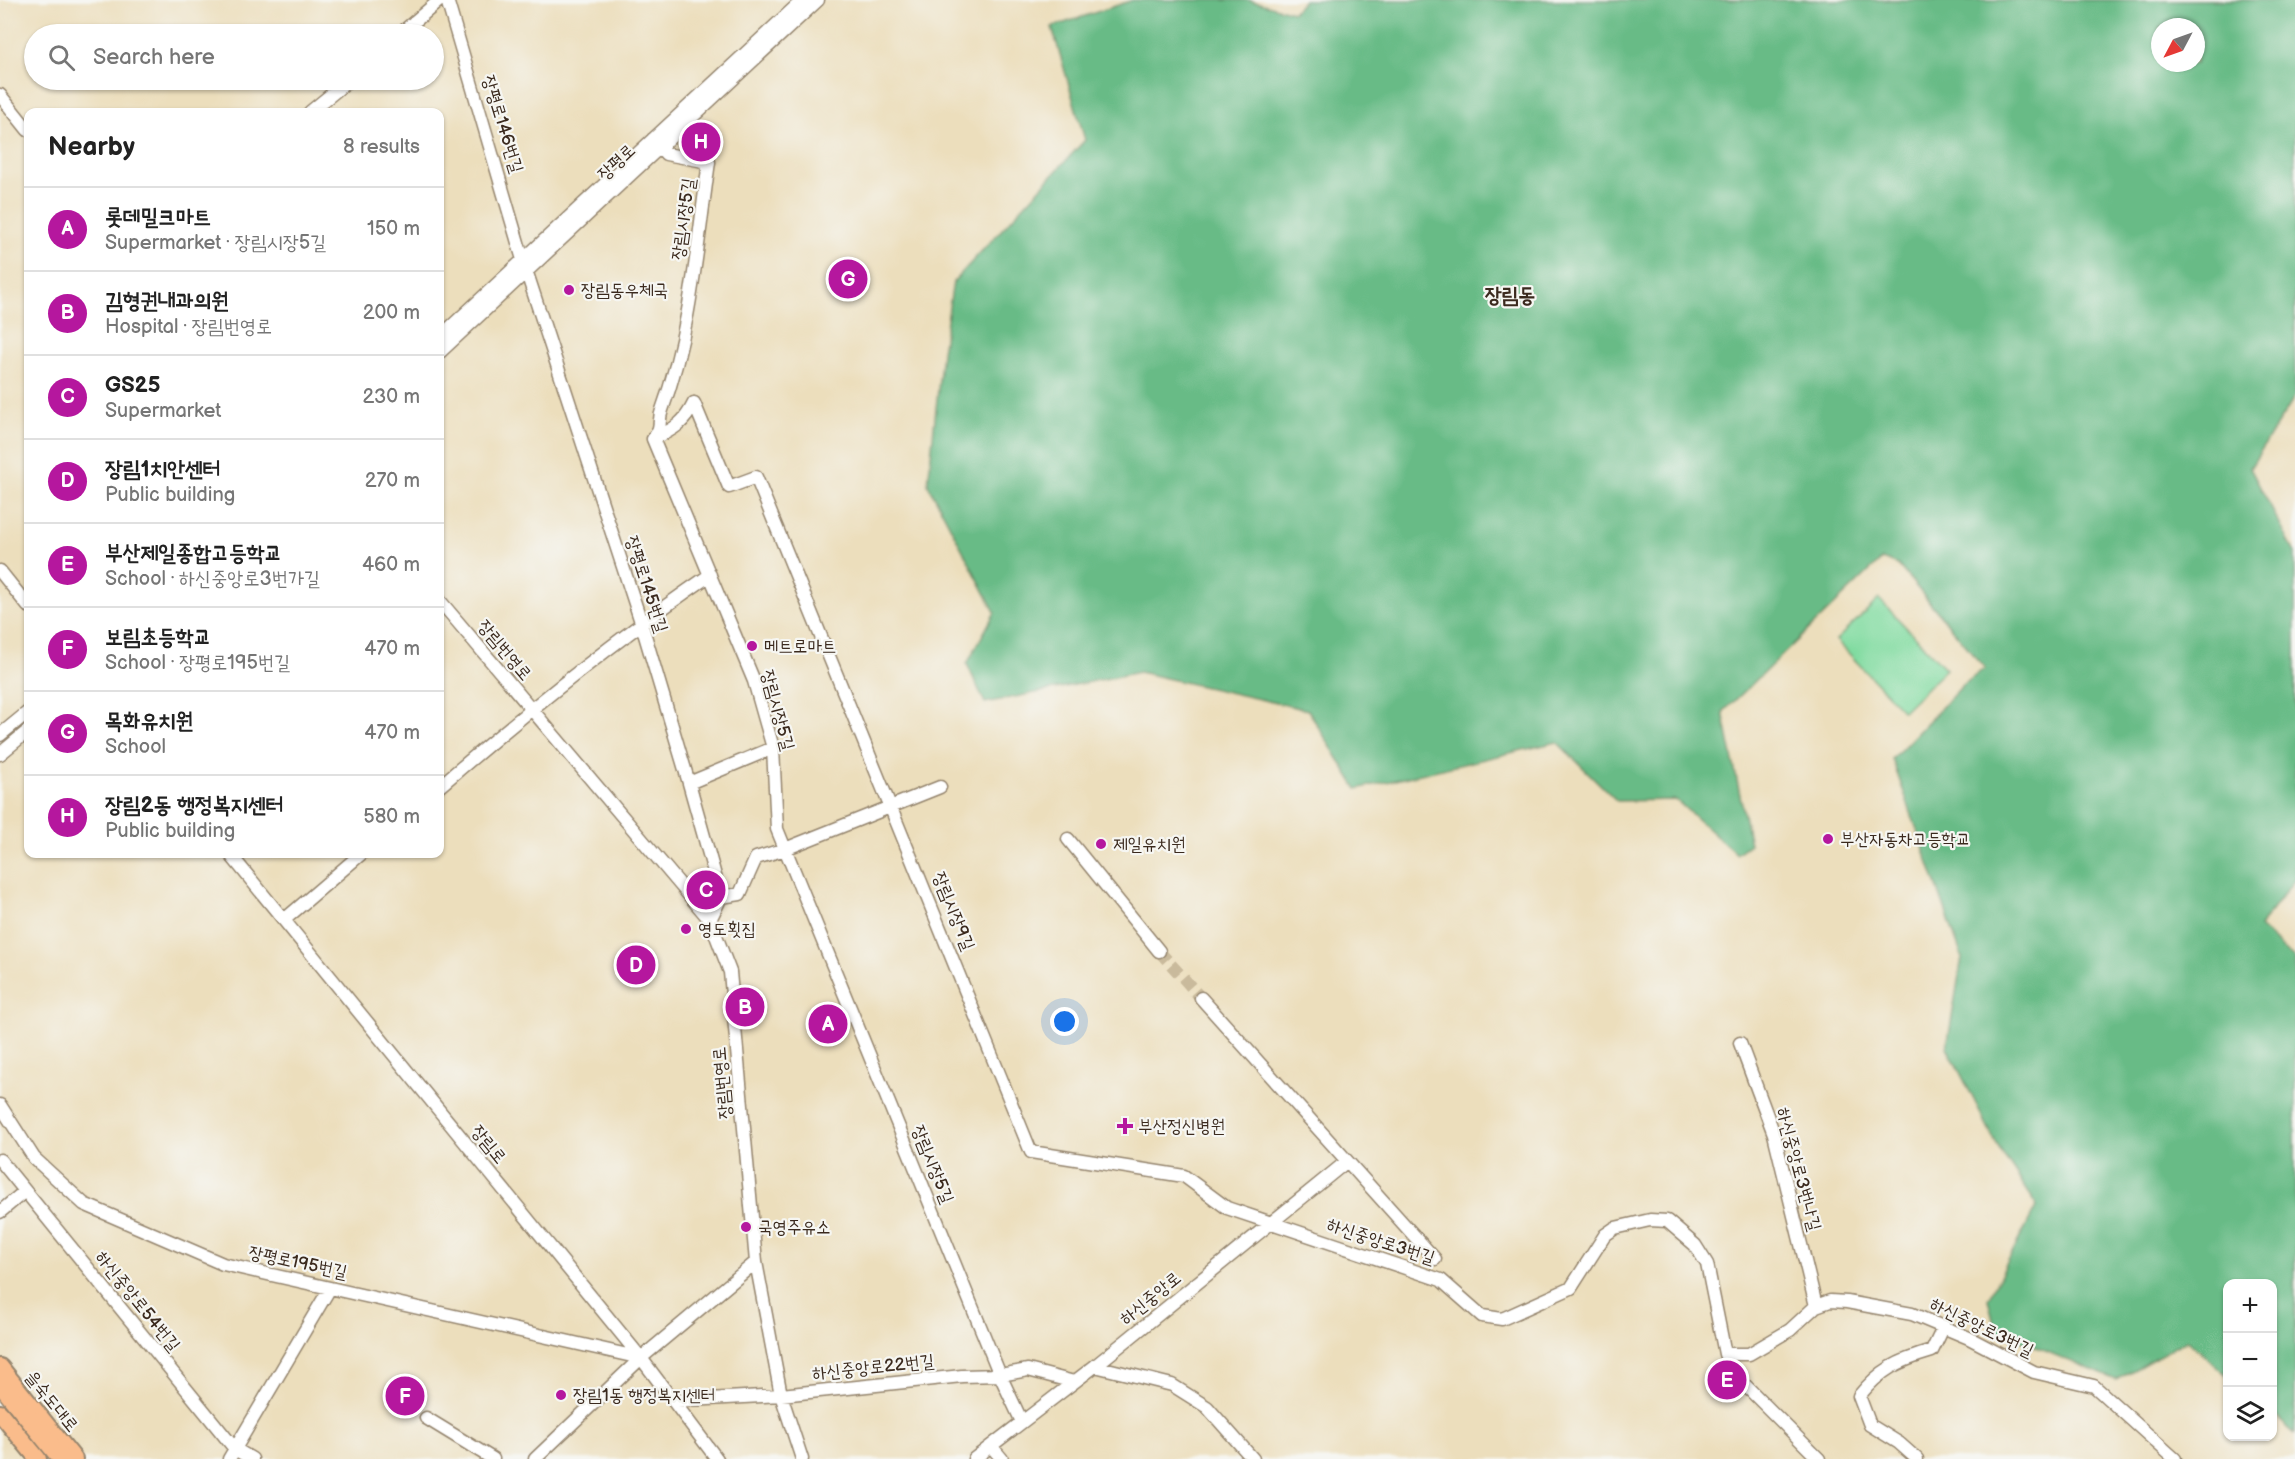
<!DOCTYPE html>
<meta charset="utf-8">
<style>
:root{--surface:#fff;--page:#f6f6f6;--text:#222;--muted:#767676;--line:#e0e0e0;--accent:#b5179e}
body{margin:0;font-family:"Balsamiq Sans","Poor Story",sans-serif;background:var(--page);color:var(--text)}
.controls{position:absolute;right:18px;bottom:18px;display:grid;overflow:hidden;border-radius:12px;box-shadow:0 2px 4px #0004}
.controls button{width:54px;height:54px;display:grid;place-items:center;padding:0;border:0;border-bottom:2px solid var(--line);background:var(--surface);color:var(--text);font:30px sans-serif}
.compass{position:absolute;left:2151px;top:18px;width:54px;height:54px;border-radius:50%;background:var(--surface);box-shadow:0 2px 4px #0004;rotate:229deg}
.you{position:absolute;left:1065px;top:1022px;width:21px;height:21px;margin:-15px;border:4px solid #fff;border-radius:50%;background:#1a73e8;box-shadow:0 0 0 9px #1a73e833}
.badge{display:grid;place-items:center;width:39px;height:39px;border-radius:50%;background:var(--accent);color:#fff;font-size:20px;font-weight:700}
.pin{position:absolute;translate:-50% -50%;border:3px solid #fff;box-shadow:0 2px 6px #0006}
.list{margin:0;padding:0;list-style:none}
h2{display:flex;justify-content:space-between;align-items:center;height:78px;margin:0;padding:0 24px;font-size:26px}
h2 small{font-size:20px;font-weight:400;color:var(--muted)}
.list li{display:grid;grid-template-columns:39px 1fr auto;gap:18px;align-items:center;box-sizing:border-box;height:84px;padding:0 24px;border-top:2px solid var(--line)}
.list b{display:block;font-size:22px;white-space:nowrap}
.list p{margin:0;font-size:20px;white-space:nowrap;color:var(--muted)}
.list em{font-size:20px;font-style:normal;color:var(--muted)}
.icon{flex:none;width:33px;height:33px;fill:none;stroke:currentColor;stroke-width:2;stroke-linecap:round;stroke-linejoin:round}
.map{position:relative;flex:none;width:2295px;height:1459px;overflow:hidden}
.search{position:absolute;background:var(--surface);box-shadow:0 2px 4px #0004;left:24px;top:24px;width:420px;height:66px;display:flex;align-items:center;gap:15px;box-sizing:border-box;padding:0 21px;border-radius:33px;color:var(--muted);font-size:22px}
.panel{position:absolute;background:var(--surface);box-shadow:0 2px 4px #0004;left:24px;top:108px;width:420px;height:750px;border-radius:12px}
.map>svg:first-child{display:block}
.green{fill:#81dba0;stroke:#5e825f;stroke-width:1.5}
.forest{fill:#68bb86;stroke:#527252;stroke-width:1.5;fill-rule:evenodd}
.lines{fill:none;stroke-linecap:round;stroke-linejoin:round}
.minor-tunnel{stroke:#c9ba9c;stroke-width:12;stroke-dasharray:12 6;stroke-linecap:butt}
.minor-casing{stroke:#94846d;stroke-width:15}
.major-casing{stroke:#94846d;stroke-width:20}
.highway-casing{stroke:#94846d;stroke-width:21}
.minor{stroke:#fff;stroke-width:12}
.major{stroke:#fabc8b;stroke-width:16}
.highway{stroke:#fabc8b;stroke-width:18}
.poi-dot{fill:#b5179e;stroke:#f6f6f2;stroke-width:2}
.labels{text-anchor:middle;stroke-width:4.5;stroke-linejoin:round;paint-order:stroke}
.street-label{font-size:18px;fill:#3b2a1e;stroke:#f6f6f2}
.poi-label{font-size:18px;fill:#3b2a1e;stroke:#f6f6f2;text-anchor:start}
.quarter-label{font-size:21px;font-weight:bold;fill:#3b2a1e;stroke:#f6f6f2}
</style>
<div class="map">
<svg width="2295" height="1459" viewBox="0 0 2295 1459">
<rect width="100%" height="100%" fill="#f6f6f2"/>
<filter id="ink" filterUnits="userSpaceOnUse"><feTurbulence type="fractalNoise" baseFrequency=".0167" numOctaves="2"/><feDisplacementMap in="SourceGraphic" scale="12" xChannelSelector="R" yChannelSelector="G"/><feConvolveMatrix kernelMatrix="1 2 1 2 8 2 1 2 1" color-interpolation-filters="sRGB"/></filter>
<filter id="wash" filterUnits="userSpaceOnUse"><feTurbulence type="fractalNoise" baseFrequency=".008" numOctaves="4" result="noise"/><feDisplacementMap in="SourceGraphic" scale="24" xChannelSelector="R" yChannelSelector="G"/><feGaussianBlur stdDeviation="1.35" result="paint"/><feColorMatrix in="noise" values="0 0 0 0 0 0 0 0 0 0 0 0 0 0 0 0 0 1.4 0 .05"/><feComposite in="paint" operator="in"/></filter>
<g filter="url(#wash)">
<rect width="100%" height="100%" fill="#ecdebc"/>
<!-- green -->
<path class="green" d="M1879,599L1946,669L1903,711L1836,640Z"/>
<!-- forest -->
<path class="forest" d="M1133,0H1248L1293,12L1304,0H2295V396L2250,468L2295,553V879L2259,927L2295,959V1434L2273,1414L2272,1284H2228L2227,1375L2187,1340L2116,1380L1996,1331L1988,1299L2037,1205L1998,1147L1947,1047L1962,957L1892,759L1963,685L1985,668L1898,565L1882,559L1723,712L1750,844L1736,854L1676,800L1617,801L1557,742L1357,789L1308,710L1139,672L985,703L967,664L995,612L928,484L942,352L953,282L1085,140L1052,27ZM2160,27H2196V63H2160Z"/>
</g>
<g filter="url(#ink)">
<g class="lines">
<!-- minor-tunnel -->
<path class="minor-tunnel" d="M1159,951L1201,998"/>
<!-- minor casing -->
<g class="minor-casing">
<path id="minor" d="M447,0L526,270L641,622L689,783L721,897L710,920
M400,34L440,0
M0,95L28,130
M310,112L349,80
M653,139L666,154L709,162C697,245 691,331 662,410C657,423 664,424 653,439L754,681L773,748L777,829L1000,1375L1022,1422
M440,337L803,0
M440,352L818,0
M694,403L729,487L756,477L1031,1152L1184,1176L1227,1208L1441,1280L1482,1316L1502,1319L1571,1288L1605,1235L1615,1228L1650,1220L1667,1221L1695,1245L1707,1264L1725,1354H1749L1790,1330L1816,1306L1830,1301L1847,1302L1912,1314L1969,1338L2034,1372L2094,1386L2175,1459
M654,438C674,430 685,422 694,403
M0,571L28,606
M440,601L710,920L730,972L756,1262L641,1358L535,1459
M0,735L28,712
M0,754L28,731
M689,783L773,748
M440,786C527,711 615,640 710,575
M1068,839L1159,951
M230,854L641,1358L717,1459
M721,897L740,894L756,858L785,849L940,787
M284,920L361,854
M1201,998L1435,1259
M1740,1043L1774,1134L1816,1306
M0,1105L34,1158L84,1204L223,1264L641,1358
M0,1160L235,1449L252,1459
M0,1212L25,1191
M756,1262L781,1395L802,1459
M1725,1354L1732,1372L1819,1459
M1095,1366L1172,1385L1207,1407L1253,1459
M673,1401L781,1395L962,1376L1000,1375L1028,1370L1074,1382
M426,1418L493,1459
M991,1446L1002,1459
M229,1459L330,1288
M974,1459L1095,1366L1346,1162
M1917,1459L1899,1443L1870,1425L1859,1396C1881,1369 1898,1361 1932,1351L1944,1326"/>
</g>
<!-- major casing -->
<g class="major-casing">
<path id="major" d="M0,1367L74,1459
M0,1413L38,1459"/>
</g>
<!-- highway casing -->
<g class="highway-casing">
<path id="highway" d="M0,1383L62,1459"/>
</g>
<!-- minor -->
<use href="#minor" class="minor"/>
<!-- major -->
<use href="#major" class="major"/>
<!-- highway -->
<use href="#highway" class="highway"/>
</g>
</g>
<!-- markers -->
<g class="poi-dot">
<circle cx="569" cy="290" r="6"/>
<circle cx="752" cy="646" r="6"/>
<circle cx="1828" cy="839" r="6"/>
<circle cx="1101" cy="844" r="6"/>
<circle cx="686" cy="929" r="6"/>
<path d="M1122 1117h6v6h6v6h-6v6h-6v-6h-6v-6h6z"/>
<circle cx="746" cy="1227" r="6"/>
<circle cx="561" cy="1395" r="6"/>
</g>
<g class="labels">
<!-- street labels -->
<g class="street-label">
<text transform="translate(503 124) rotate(73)" y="6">장평로146번길</text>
<text transform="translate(616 162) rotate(-43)" y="6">장평로</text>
<text transform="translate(683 219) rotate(-82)" y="6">장림시장5길</text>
<text transform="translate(647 584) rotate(72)" y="6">장평로145번길</text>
<text transform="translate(505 650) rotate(50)" y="6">장림번영로</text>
<text transform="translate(778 710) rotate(75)" y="6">장림시장5길</text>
<text transform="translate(954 911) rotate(68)" y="6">장림시장9길</text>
<text transform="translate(722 1083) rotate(-95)" y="6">장림번영로</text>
<text transform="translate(489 1144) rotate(51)" y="6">장림로</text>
<text transform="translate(933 1164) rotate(68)" y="6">장림시장5길</text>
<text transform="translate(1799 1169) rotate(75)" y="6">하신중앙로3번나길</text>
<text transform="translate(1381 1241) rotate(18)" y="6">하신중앙로3번길</text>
<text transform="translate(298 1262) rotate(12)" y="6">장평로195번길</text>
<text transform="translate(1150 1298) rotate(-39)" y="6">하신중앙로</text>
<text transform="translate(138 1301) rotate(51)" y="6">하신중앙로54번길</text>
<text transform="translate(1982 1327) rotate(26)" y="6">하신중앙로3번길</text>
<text transform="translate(873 1367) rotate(-6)" y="6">하신중앙로22번길</text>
<text transform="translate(52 1401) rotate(51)" y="6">을숙도대로</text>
</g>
<!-- poi labels -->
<g class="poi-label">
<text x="581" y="296">장림동우체국</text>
<text x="764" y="652">메트로마트</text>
<text x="1840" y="845">부산자동차고등학교</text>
<text x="1113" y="850">제일유치원</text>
<text x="698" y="935">영도횟집</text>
<text x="1138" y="1132">부산정신병원</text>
<text x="758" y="1233">국영주유소</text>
<text x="573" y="1401">장림1동 행정복지센터</text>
</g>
<!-- quarter labels -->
<g class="quarter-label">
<text x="1510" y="302">장림동</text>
</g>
</g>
</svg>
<div class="controls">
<button>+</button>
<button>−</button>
<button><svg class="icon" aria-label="layers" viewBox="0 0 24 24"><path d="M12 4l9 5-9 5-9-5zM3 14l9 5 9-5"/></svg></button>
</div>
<svg class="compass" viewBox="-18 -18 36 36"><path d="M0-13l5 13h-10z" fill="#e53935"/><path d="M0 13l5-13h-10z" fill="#767676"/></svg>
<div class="you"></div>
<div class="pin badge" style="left:828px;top:1024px">A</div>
<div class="pin badge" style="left:745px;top:1007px">B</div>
<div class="pin badge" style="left:706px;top:890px">C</div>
<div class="pin badge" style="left:636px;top:965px">D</div>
<div class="pin badge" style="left:1727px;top:1380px">E</div>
<div class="pin badge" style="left:405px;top:1396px">F</div>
<div class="pin badge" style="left:848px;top:279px">G</div>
<div class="pin badge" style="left:701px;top:142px">H</div>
<div class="search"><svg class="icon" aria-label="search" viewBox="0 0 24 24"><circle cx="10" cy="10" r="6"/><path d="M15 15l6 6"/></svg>Search here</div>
<section class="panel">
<h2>Nearby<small>8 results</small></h2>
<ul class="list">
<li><span class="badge">A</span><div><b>롯데밀크마트</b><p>Supermarket · 장림시장5길</p></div><em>150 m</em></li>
<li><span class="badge">B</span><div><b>김형권내과의원</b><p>Hospital · 장림번영로</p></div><em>200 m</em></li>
<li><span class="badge">C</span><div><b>GS25</b><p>Supermarket</p></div><em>230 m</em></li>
<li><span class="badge">D</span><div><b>장림1치안센터</b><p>Public building</p></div><em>270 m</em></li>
<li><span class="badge">E</span><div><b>부산제일종합고등학교</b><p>School · 하신중앙로3번가길</p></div><em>460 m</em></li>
<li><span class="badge">F</span><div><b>보림초등학교</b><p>School · 장평로195번길</p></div><em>470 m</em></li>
<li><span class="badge">G</span><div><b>목화유치원</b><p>School</p></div><em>470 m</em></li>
<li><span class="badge">H</span><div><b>장림2동 행정복지센터</b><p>Public building</p></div><em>580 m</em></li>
</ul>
</section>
</div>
